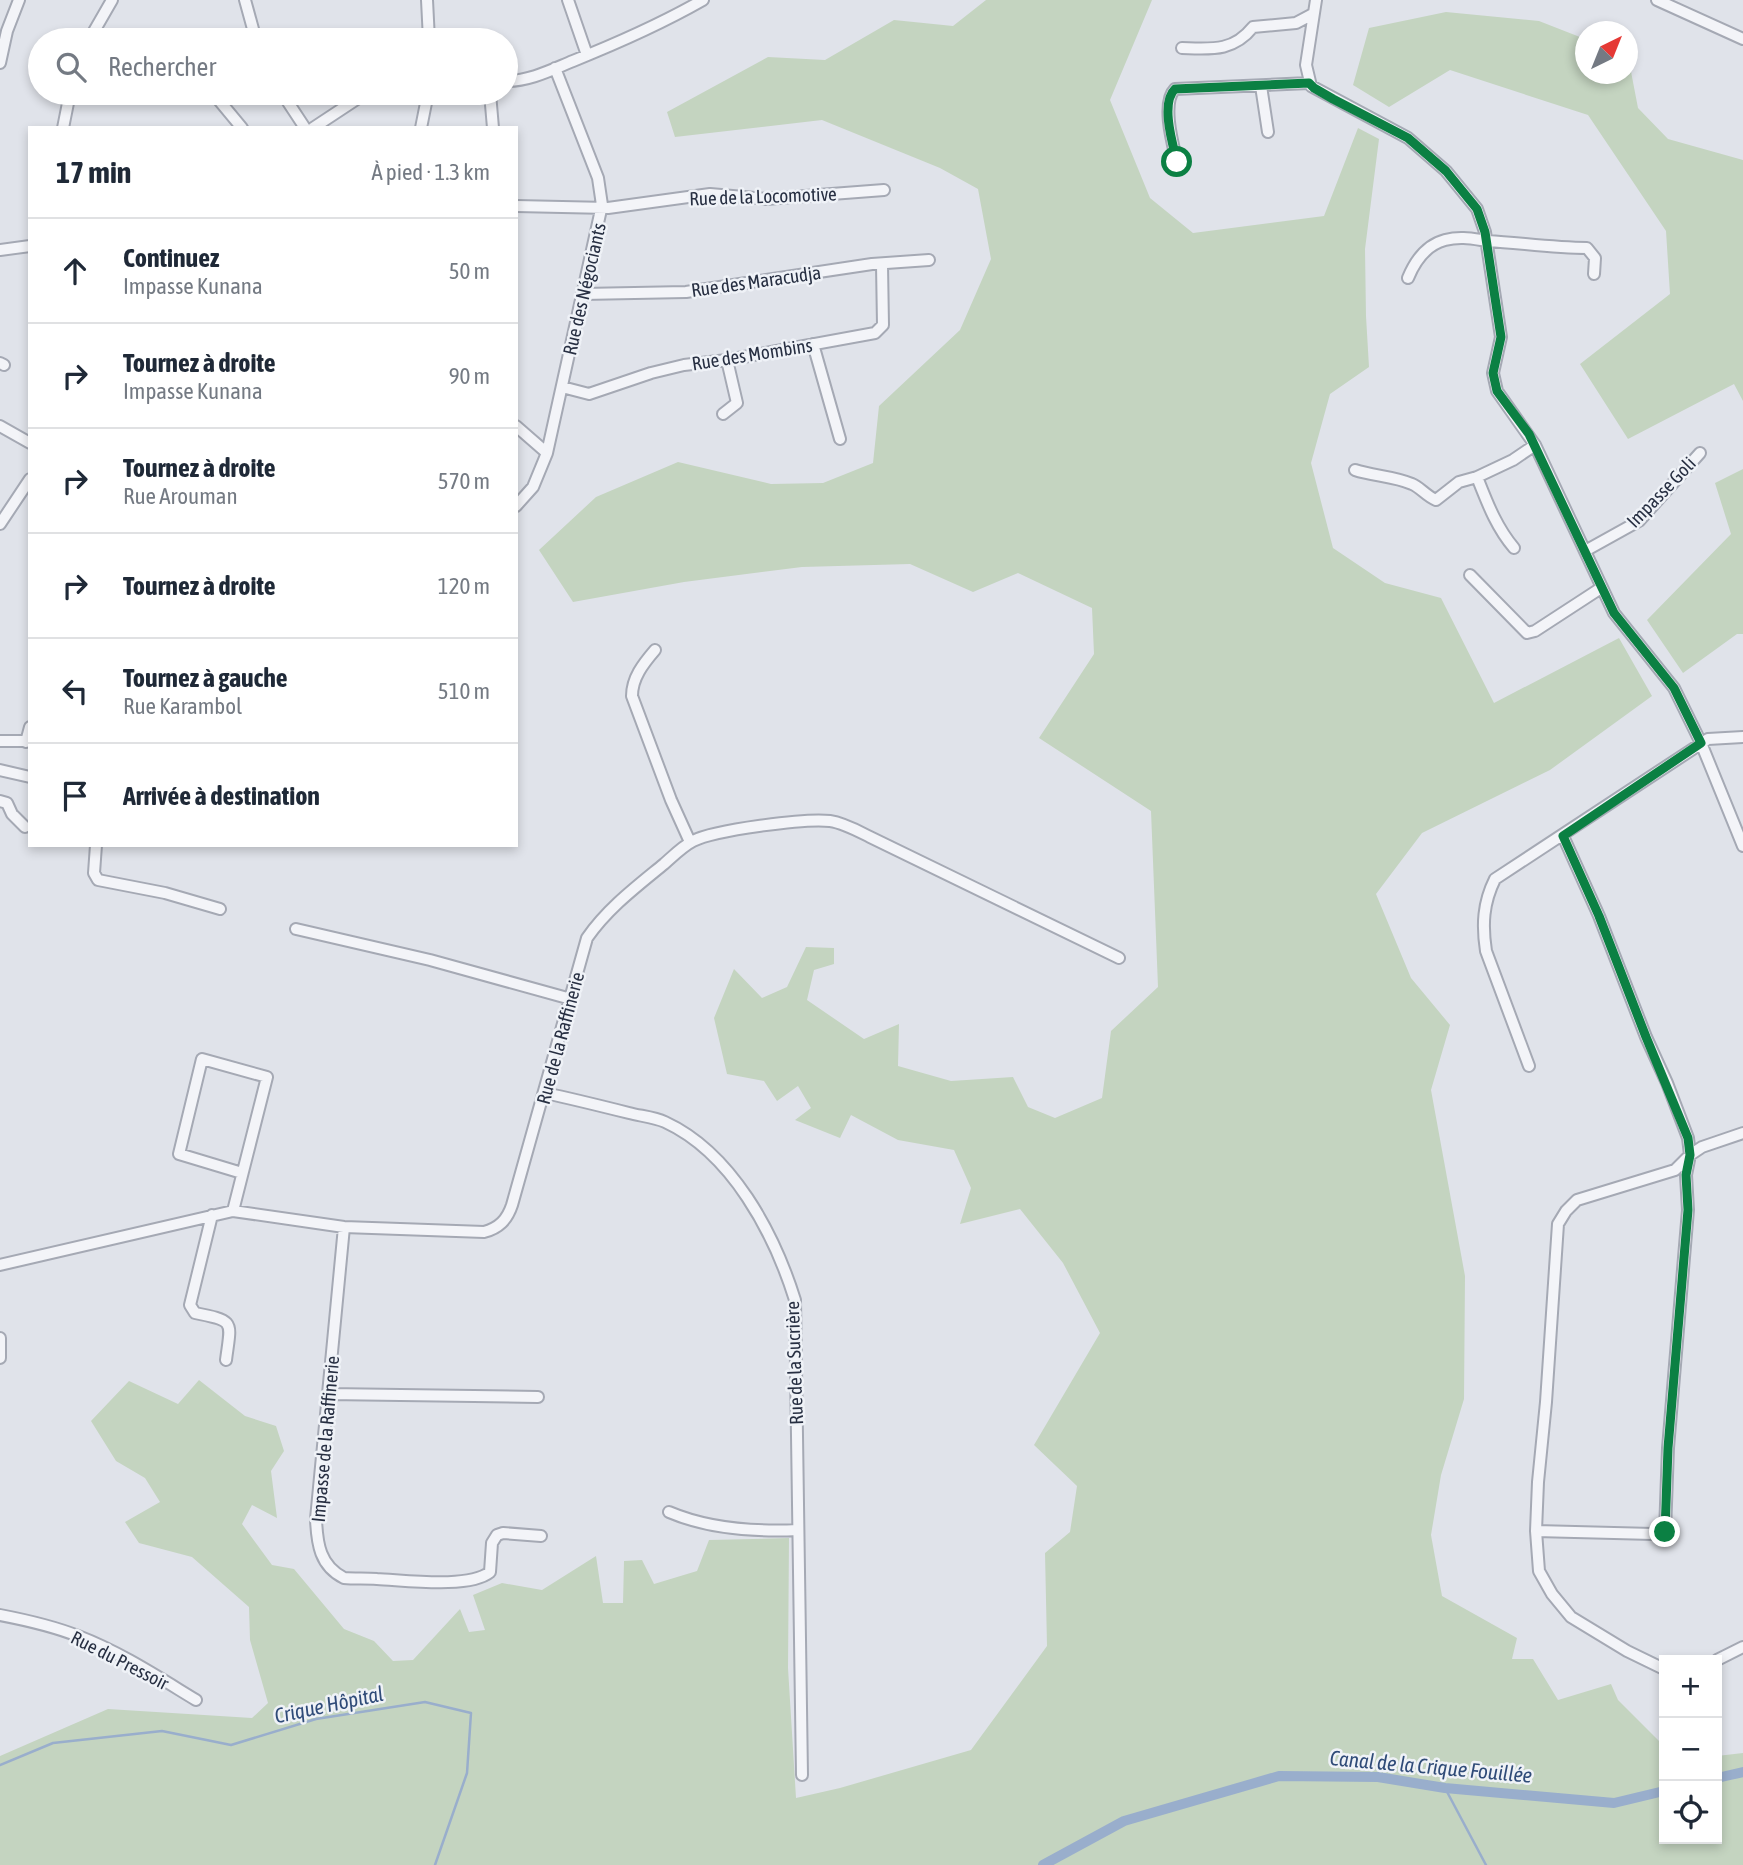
<!DOCTYPE html>
<html lang="fr">
<meta charset="utf-8">
<style>
:root{--surface:#fff;--page:#f6f6f7;--text:#1f2937;--muted:#747a83;--line:#e0e1e3}
body{margin:0;font-family:"Asap Condensed",sans-serif;background:var(--page);color:var(--text)}
.controls{position:absolute;right:21px;bottom:21px;display:grid;overflow:hidden;border-radius:0px;box-shadow:0 4px 10px #0003}
.controls button{width:63px;height:63px;display:grid;place-items:center;padding:0;border:0;border-bottom:2px solid var(--line);background:var(--surface);color:var(--text);font:35px sans-serif}
.compass{position:absolute;left:1575px;top:21px;width:63px;height:63px;border-radius:50%;background:var(--surface);box-shadow:0 4px 10px #0003;rotate:43deg}
.stop{position:absolute;width:21px;height:21px;margin:-16px;border:5px solid #0b8043;border-radius:50%;background:#fff}
.stop.end{background:#0b8043;border-color:#fff;box-shadow:0 2px 7px #0008}
.list{margin:0;padding:0;list-style:none}
h2{display:flex;justify-content:space-between;align-items:center;height:91px;margin:0;padding:0 28px;font-size:30px}
h2 small{font-size:23px;font-weight:400;color:var(--muted)}
.list li{display:grid;grid-template-columns:46px 1fr auto;gap:21px;align-items:center;box-sizing:border-box;height:105px;padding:0 28px;border-top:2px solid var(--line)}
.list b{display:block;font-size:26px;white-space:nowrap}
.list p{margin:0;font-size:23px;white-space:nowrap;color:var(--muted)}
.list em{font-size:23px;font-style:normal;color:var(--muted)}
.icon{flex:none;width:38px;height:38px;fill:none;stroke:currentColor;stroke-width:2;stroke-linecap:round;stroke-linejoin:round}
.map{position:relative;flex:none;width:1743px;height:1865px;overflow:hidden}
.search{position:absolute;background:var(--surface);box-shadow:0 4px 10px #0003;left:28px;top:28px;width:490px;height:77px;display:flex;align-items:center;gap:18px;box-sizing:border-box;padding:0 24px;border-radius:38px;color:var(--muted);font-size:26px}
.panel{position:absolute;background:var(--surface);box-shadow:0 4px 10px #0003;left:28px;top:126px;width:490px;height:721px;border-radius:0px}
.map>svg:first-child{display:block}
.green{fill:#c4d4c0}
.lines{fill:none;stroke-linecap:round;stroke-linejoin:round}
.stream{stroke:#99aecc;stroke-width:2.5}
.canal{stroke:#99aecc;stroke-width:10}
.minor-casing{stroke:#a5a9b4;stroke-width:14}
.minor{stroke:#f3f4f8;stroke-width:10}
.route{stroke:#0b8043;stroke-width:9}
.labels{text-anchor:middle;stroke-width:5;stroke-linejoin:round;paint-order:stroke}
.street-label{font-size:19px;fill:#272f42;stroke:#eff2f7}
.water-label{font-size:21px;font-style:italic;fill:#2f4b78;stroke:#eff2f7}
</style>
<div class="map">
<svg width="1743" height="1865" viewBox="0 0 1743 1865">
<rect width="100%" height="100%" fill="#e0e3ea"/>
<!-- green -->
<path class="green" d="M986,0H1152L1110,100L1150,198L1193,233L1324,216L1358,128L1379,139L1365,249L1366,316L1369,367L1330,394L1311,463L1333,548L1385,583L1441,598L1494,703L1619,638L1652,696L1550,770L1422,833L1376,894L1411,978L1450,1025L1431,1090L1465,1276L1464,1399L1441,1475L1431,1535L1442,1596L1517,1638L1512,1659H1533L1558,1700L1611,1684L1618,1700L1660,1742L1664,1744V1839H1717V1756L1743,1753V1865H0V1756L108,1709L252,1718L268,1703L250,1640L249,1607L192,1557L139,1543L125,1522L160,1502L145,1478L116,1461L91,1421L129,1381L178,1404L199,1380L245,1416L276,1426L284,1451L271,1471L277,1518L252,1505L242,1524L272,1565L294,1569L344,1629L374,1641L393,1661L413,1660L460,1609L469,1632L485,1630L473,1595L502,1583L542,1590L596,1556L603,1603H623L624,1561L642,1560L654,1584L697,1571L709,1540L789,1538L788,1668L796,1798L840,1788L971,1750L1047,1646L1045,1553L1070,1532L1077,1486L1034,1445L1100,1333L1063,1263L1020,1209L960,1224L971,1188L954,1150L898,1140L851,1115L840,1138L795,1120L811,1108L798,1086L777,1101L764,1081L727,1074L714,1018L734,969L762,998L787,987L806,947L834,948V964L814,970L807,1000L864,1039L899,1024L898,1066L951,1081L1013,1077L1028,1107L1055,1118L1102,1098L1111,1031L1158,987L1151,811L1039,738L1094,654L1092,608L1018,573L973,592L910,564L802,567L684,582L573,602L539,550L596,497L678,462L771,484L823,483L873,463L879,406L960,330L991,259L978,189L940,168L822,120L675,137L667,112L768,57L825,60L894,20L953,26Z
M1446,12L1539,21L1585,39L1586,74H1628V56L1638,108L1668,139L1743,160V401L1734,384L1628,439L1580,364L1670,294L1666,231L1588,115L1450,70L1389,107L1353,85L1369,28Z
M1743,469V634H1737L1683,673L1647,620L1731,534L1715,483Z"/>
<g class="lines">
<!-- stream -->
<path class="stream" d="M0,1765L53,1743L162,1731L231,1745L316,1719L425,1702L471,1713L467,1773L435,1865
M1445,1788L1486,1865"/>
<!-- canal -->
<path class="canal" d="M1717,1778L1743,1772
M1043,1865L1124,1821L1279,1776L1378,1777L1445,1788L1614,1803L1664,1791"/>
<!-- minor casing -->
<g class="minor-casing">
<path id="minor" d="M245,0L256,40
M427,0L429,40
M568,0L587,55
M1316,0L1306,65L1311,86L1408,138L1446,171L1477,209L1485,232L1501,337L1493,373L1497,391L1535,445L1614,613L1674,688L1701,743L1743,846
M1657,0L1743,39
M89,40L112,0
M1182,48C1211,49 1233,52 1253,27L1296,23L1313,14
M0,63L7,31L19,0
M506,81C530,81 551,70 573,61C618,43 661,24 703,0
M1261,86L1268,132
M213,93L242,128
M282,93L305,128
M490,93L493,128
M63,128L70,93
M313,128L366,93
M421,128L428,93
M1177,162C1173,145 1161,103 1175,89L1309,83
M516,206L608,208L710,194L766,199L884,190
M0,250L30,246
M1408,278C1415,261 1426,245 1445,240C1461,236 1473,239 1488,241C1521,243 1554,248 1587,248L1595,258L1594,274
M583,294L686,292L872,264L929,260
M813,344L840,439
M0,363L4,365
M562,387L589,394L651,373L684,365L727,360L875,333L883,325L882,265
M723,414L737,403L727,360
M0,426L30,443
M516,426L547,453
M1355,470C1373,476 1394,476 1412,484C1420,487 1426,496 1436,500L1459,482L1477,477L1513,460L1535,445
M1477,477C1487,502 1496,527 1514,548
M516,506L533,487L547,453L602,205L598,178L555,68
M0,524L30,479
M1585,551L1639,521L1700,453
M1470,575L1527,633L1535,631L1601,588
M655,650C643,664 632,678 632,696L671,800L690,842
M0,741H30
M26,742L30,727
M0,770L30,777
M0,801L7,803L12,814L25,827
M96,845L94,873L98,880L165,893L220,909
M296,929L430,960L571,999
M1529,1066L1486,951C1482,925 1483,903 1495,879L1708,739L1743,737
M545,1093C573,1099 601,1106 629,1113C640,1116 654,1117 665,1122C732,1153 774,1233 795,1300L802,1775
M233,1211L267,1077L202,1059L179,1154L242,1173
M212,1215L190,1305L195,1313C236,1321 231,1321 226,1360
M344,1227L316,1519C317,1544 320,1566 344,1578C355,1579 366,1578 377,1579C404,1580 469,1589 490,1572L492,1543L497,1535L503,1533L541,1536
M0,1265L233,1211L344,1227L484,1232C499,1228 507,1220 512,1205L587,938C608,908 636,887 664,864C673,856 683,846 693,841C714,830 806,818 830,821C844,823 858,831 870,837L1119,958
M0,1338V1358
M328,1394L538,1397
M669,1512C709,1529 755,1532 798,1530
M1536,1531L1653,1534L1665,1532L1668,1448L1688,1210L1686,1175L1690,1155L1688,1138L1667,1083L1646,1037L1599,916L1563,836
M0,1615C26,1620 53,1626 78,1636C120,1652 158,1677 196,1700
M1717,1660L1743,1647
M1664,1669L1627,1651L1571,1617L1552,1594L1539,1571L1536,1531L1538,1482L1546,1402L1558,1224L1566,1211L1577,1200L1675,1170L1690,1155L1702,1147L1743,1133"/>
</g>
<!-- minor -->
<use href="#minor" class="minor"/>
</g>
<g class="lines">
<!-- route -->
<path class="route" d="M1177,162C1173,145 1160,103 1175,89L1309,83L1314,88L1333,99L1408,138L1446,171L1477,209L1485,232L1501,337L1493,373L1497,391L1529,434L1614,613L1674,688L1701,743L1563,836L1599,916L1646,1037L1688,1138L1690,1155L1686,1175L1688,1210L1668,1448L1665,1532"/>
</g>
<g class="labels">
<!-- street labels -->
<g class="street-label">
<text transform="translate(763 196) rotate(-2)" y="7">Rue de la Locomotive</text>
<text transform="translate(756 281) rotate(-8)" y="7">Rue des Maracudja</text>
<text transform="translate(584 289) rotate(-77)" y="7">Rue des Négociants</text>
<text transform="translate(752 354) rotate(-9)" y="7">Rue des Mombins</text>
<text transform="translate(1661 492) rotate(-46)" y="7">Impasse Goli</text>
<text transform="translate(560 1038) rotate(-75)" y="7">Rue de la Raffinerie</text>
<text transform="translate(794 1363) rotate(-92)" y="7">Rue de la Sucrière</text>
<text transform="translate(325 1439) rotate(-85)" y="7">Impasse de la Raffinerie</text>
<text transform="translate(120 1660) rotate(27)" y="7">Rue du Pressoir</text>
</g>
<!-- water labels -->
<g class="water-label">
<text transform="translate(329 1705) rotate(-12)" y="7">Crique Hôpital</text>
<text transform="translate(1431 1767) rotate(5)" y="7">Canal de la Crique Fouillée</text>
</g>
</g>
</svg>
<div class="controls">
<button>+</button>
<button>−</button>
<button><svg class="icon" aria-label="locate" viewBox="0 0 24 24"><circle cx="12" cy="12" r="6"/><path d="M12 2v4M12 18v4M2 12h4M18 12h4"/></svg></button>
</div>
<svg class="compass" viewBox="-18 -18 36 36"><path d="M0-13l5 13h-10z" fill="#e53935"/><path d="M0 13l5-13h-10z" fill="#747a83"/></svg>
<div class="stop" style="left:1177px;top:162px"></div>
<div class="stop end" style="left:1665px;top:1532px"></div>
<div class="search"><svg class="icon" aria-label="search" viewBox="0 0 24 24"><circle cx="10" cy="10" r="6"/><path d="M15 15l6 6"/></svg>Rechercher</div>
<section class="panel">
<h2>17 min<small>À pied · 1.3 km</small></h2>
<ul class="list">
<li><svg class="icon" aria-label="ahead" viewBox="0 0 24 24"><path d="M12 20V5M6 11l6-6 6 6"/></svg><div><b>Continuez</b><p>Impasse Kunana</p></div><em>50 m</em></li>
<li><svg class="icon" aria-label="right" viewBox="0 0 24 24"><path d="M7 20v-9h11M14 6l5 5-5 5"/></svg><div><b>Tournez à droite</b><p>Impasse Kunana</p></div><em>90 m</em></li>
<li><svg class="icon" aria-label="right" viewBox="0 0 24 24"><path d="M7 20v-9h11M14 6l5 5-5 5"/></svg><div><b>Tournez à droite</b><p>Rue Arouman</p></div><em>570 m</em></li>
<li><svg class="icon" aria-label="right" viewBox="0 0 24 24"><path d="M7 20v-9h11M14 6l5 5-5 5"/></svg><div><b>Tournez à droite</b></div><em>120 m</em></li>
<li><svg class="icon" aria-label="left" viewBox="0 0 24 24"><path d="M17 20v-9H6M10 6l-5 5 5 5"/></svg><div><b>Tournez à gauche</b><p>Rue Karambol</p></div><em>510 m</em></li>
<li><svg class="icon" aria-label="arrive" viewBox="0 0 24 24"><path d="M6 21V4h12l-3 4 3 4H6"/></svg><div><b>Arrivée à destination</b></div></li>
</ul>
</section>
</div>
